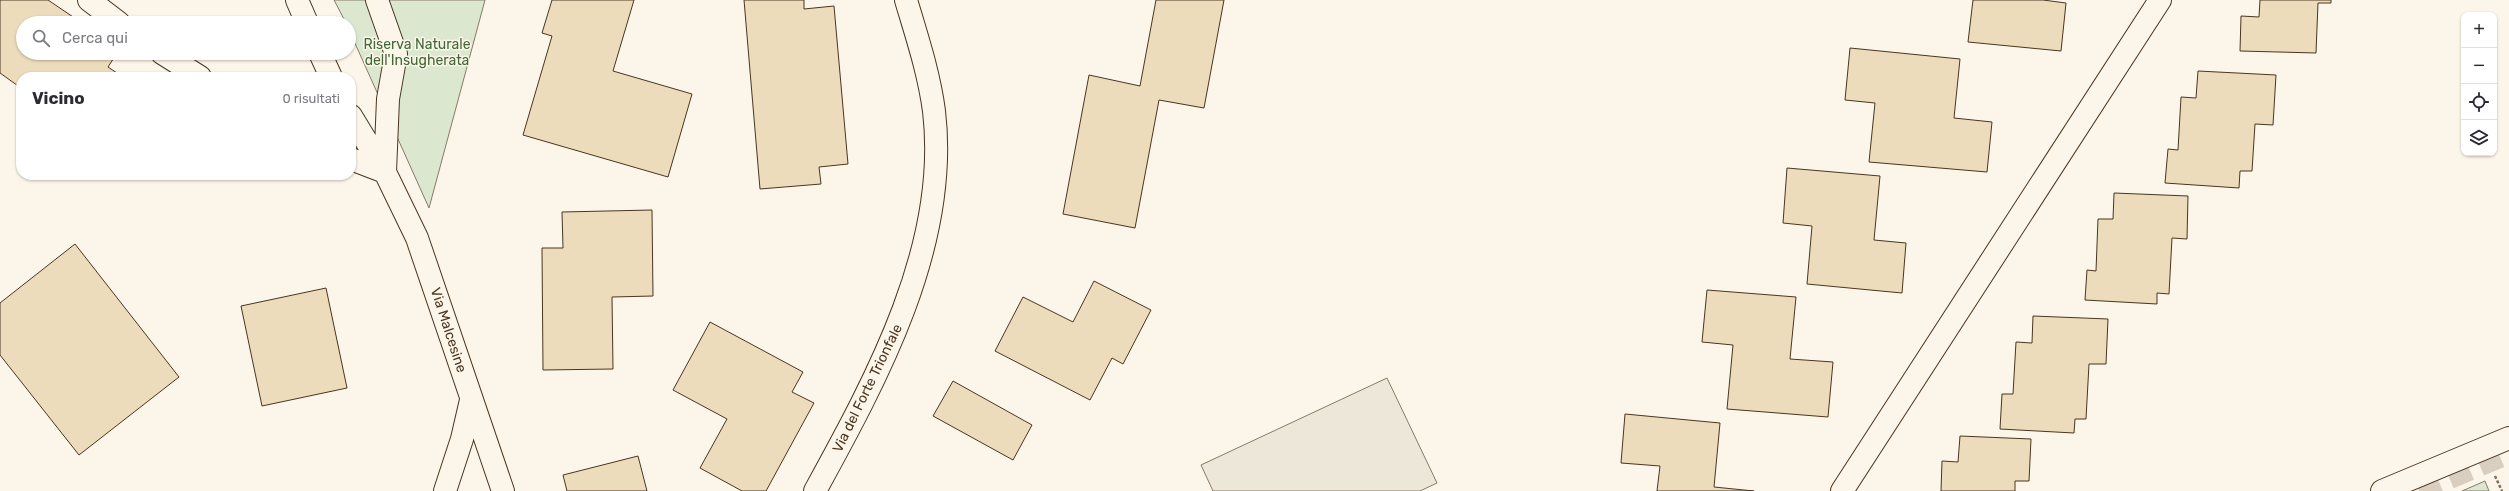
<!DOCTYPE html>
<html lang="it">
<meta charset="utf-8">
<style>
:root{--surface:#fff;--page:#f7f7f7;--text:#2b2b33;--muted:#7c7c81;--line:#e1e1e2}
body{margin:0;font-family:Rubik,sans-serif;background:var(--page);color:var(--text)}
.controls{position:absolute;right:12px;top:12px;display:grid;overflow:hidden;border-radius:8px;box-shadow:0 1px 3px #0004}
.controls button{width:36px;height:36px;display:grid;place-items:center;padding:0;border:0;border-bottom:1px solid var(--line);background:var(--surface);color:var(--text);font:20px sans-serif}
.list{margin:0;padding:0;list-style:none}
h2{display:flex;justify-content:space-between;align-items:center;height:52px;margin:0;padding:0 16px;font-size:17px}
h2 small{font-size:13px;font-weight:400;color:var(--muted)}
.icon{flex:none;width:22px;height:22px;fill:none;stroke:currentColor;stroke-width:2;stroke-linecap:round;stroke-linejoin:round}
.map{position:relative;flex:none;width:2509px;height:491px;overflow:hidden}
.search{position:absolute;background:var(--surface);box-shadow:0 1px 3px #0004;left:16px;top:16px;width:340px;height:44px;display:flex;align-items:center;gap:10px;box-sizing:border-box;padding:0 14px;border-radius:22px;color:var(--muted);font-size:15px}
.panel{position:absolute;background:var(--surface);box-shadow:0 1px 3px #0004;left:16px;top:72px;width:340px;height:108px;border-radius:16px}
.map>svg:first-child{display:block}
.green{fill:#dce7d0;stroke:#887966}
.parking{fill:#ede7d9;stroke:#887966}
.building{fill:#ecdcbc;stroke:#4a3520}
.lines{fill:none;stroke-linecap:round;stroke-linejoin:round}
.highway-tunnel{stroke:#d8cfc1;stroke-width:22;stroke-dasharray:22 11;stroke-linecap:butt}
.minor-casing{stroke:#4a3520;stroke-width:24}
.path{stroke:#7f6f5c;stroke-width:2.5;stroke-dasharray:3 2;stroke-linecap:butt}
.minor{stroke:#fbf6e9;stroke-width:22}
.labels{text-anchor:middle;stroke-width:3;stroke-linejoin:round;paint-order:stroke}
.park-label{font-size:14px;fill:#436837;stroke:#fbf6e9}
.street-label{font-size:14px;fill:#4a3520;stroke:#fbf6e9}
</style>
<div class="map">
<svg width="2509" height="491" viewBox="0 0 2509 491">
<rect width="100%" height="100%" fill="#fbf6e9"/>
<!-- green -->
<path class="green" d="M334,0H485L429,208L349,30V23H346Z
M2485,481L2489,491H2462Z"/>
<!-- parking -->
<path class="parking" d="M1387,378L1437,483L1420,491H1213L1201,465Z"/>
<!-- building -->
<path class="building" d="M0,0H48L82,23H23V53H117L108,67L123,77H21V88L0,73Z
M552,0H634L613,71L692,94L668,177L523,135L552,36L542,33Z
M744,0H804V9L834,6L848,164L819,167L821,184L760,189Z
M1156,0H1224L1204,108L1159,100L1135,228L1063,214L1089,75L1140,86Z
M1973,0H2043L2066,3L2061,51L1968,42Z
M2260,0H2331V3H2318L2316,53L2240,51L2241,16L2259,17Z
M1850,48L1960,59L1954,118L1992,122L1987,172L1869,162L1875,103L1845,100Z
M2198,71L2276,75L2273,125L2255,124L2252,171H2240L2239,188L2165,183L2168,149L2178,150L2181,97L2196,98Z
M1787,168L1880,176L1874,240L1906,243L1902,293L1807,284L1812,226L1783,223Z
M2114,193L2188,196L2187,239L2172,238L2169,294L2157,293V304L2085,300L2087,270L2096,271L2098,219H2113Z
M652,210L653,296L612,297L613,369L543,370L542,248H563L562,212Z
M75,244L179,377L79,455L0,355V303Z
M1094,281L1151,310L1123,364L1112,358L1090,400L995,351L1023,297L1073,322Z
M326,288L347,388L262,406L241,306Z
M1707,290L1796,297L1790,359L1833,362L1828,417L1727,409L1733,345L1702,342Z
M2033,316L2108,319L2106,364H2089L2086,419H2075L2074,433L2000,429L2002,394H2013L2016,342L2032,343Z
M710,322L803,372L792,392L814,403L766,491H742L700,468L727,419L673,390Z
M953,381L1032,425L1013,460L933,416Z
M1625,414L1720,423L1714,487L1754,491H1657L1660,466L1621,463Z
M1960,436L2031,439L2029,481H2015V491H1941L1942,461L1958,462Z
M638,456L647,491H567L563,475Z"/>
<g class="lines">
<!-- highway-tunnel -->
<path class="highway-tunnel" d="M2419,491L2509,453"/>
<!-- minor casing -->
<g class="minor-casing">
<path id="minor" d="M89,0L119,23
M297,0L307,23
M377,0L396,54L388,99L385,172
M162,53L200,77
M320,53L331,77
M351,116L385,172L417,238L503,491
M351,159L385,172
M445,491L462,439L471,400
M815,491C877,378 950,245 934,111C929,73 917,37 906,0
M1842,491L2160,0
M2382,491L2509,438"/>
</g>
<!-- path -->
<path class="path" d="M2495,476L2502,491"/>
<!-- minor -->
<use href="#minor" class="minor"/>
</g>
<g class="labels">
<!-- park labels -->
<g class="park-label">
<text x="417" y="49">Riserva Naturale<tspan x="417" dy="16">dell'Insugherata</tspan></text>
</g>
<!-- street labels -->
<g class="street-label">
<text transform="translate(449 330) rotate(72)" y="5">Via Malcesine</text>
<text transform="translate(867 388) rotate(-64)" y="5">Via del Forte Trionfale</text>
</g>
</g>
</svg>
<div class="controls">
<button>+</button>
<button>−</button>
<button><svg class="icon" aria-label="locate" viewBox="0 0 24 24"><circle cx="12" cy="12" r="6"/><path d="M12 2v4M12 18v4M2 12h4M18 12h4"/></svg></button>
<button><svg class="icon" aria-label="layers" viewBox="0 0 24 24"><path d="M12 4l9 5-9 5-9-5zM3 14l9 5 9-5"/></svg></button>
</div>
<div class="search"><svg class="icon" aria-label="search" viewBox="0 0 24 24"><circle cx="10" cy="10" r="6"/><path d="M15 15l6 6"/></svg>Cerca qui</div>
<section class="panel">
<h2>Vicino<small>0 risultati</small></h2>
<ul class="list">
</ul>
</section>
</div>
